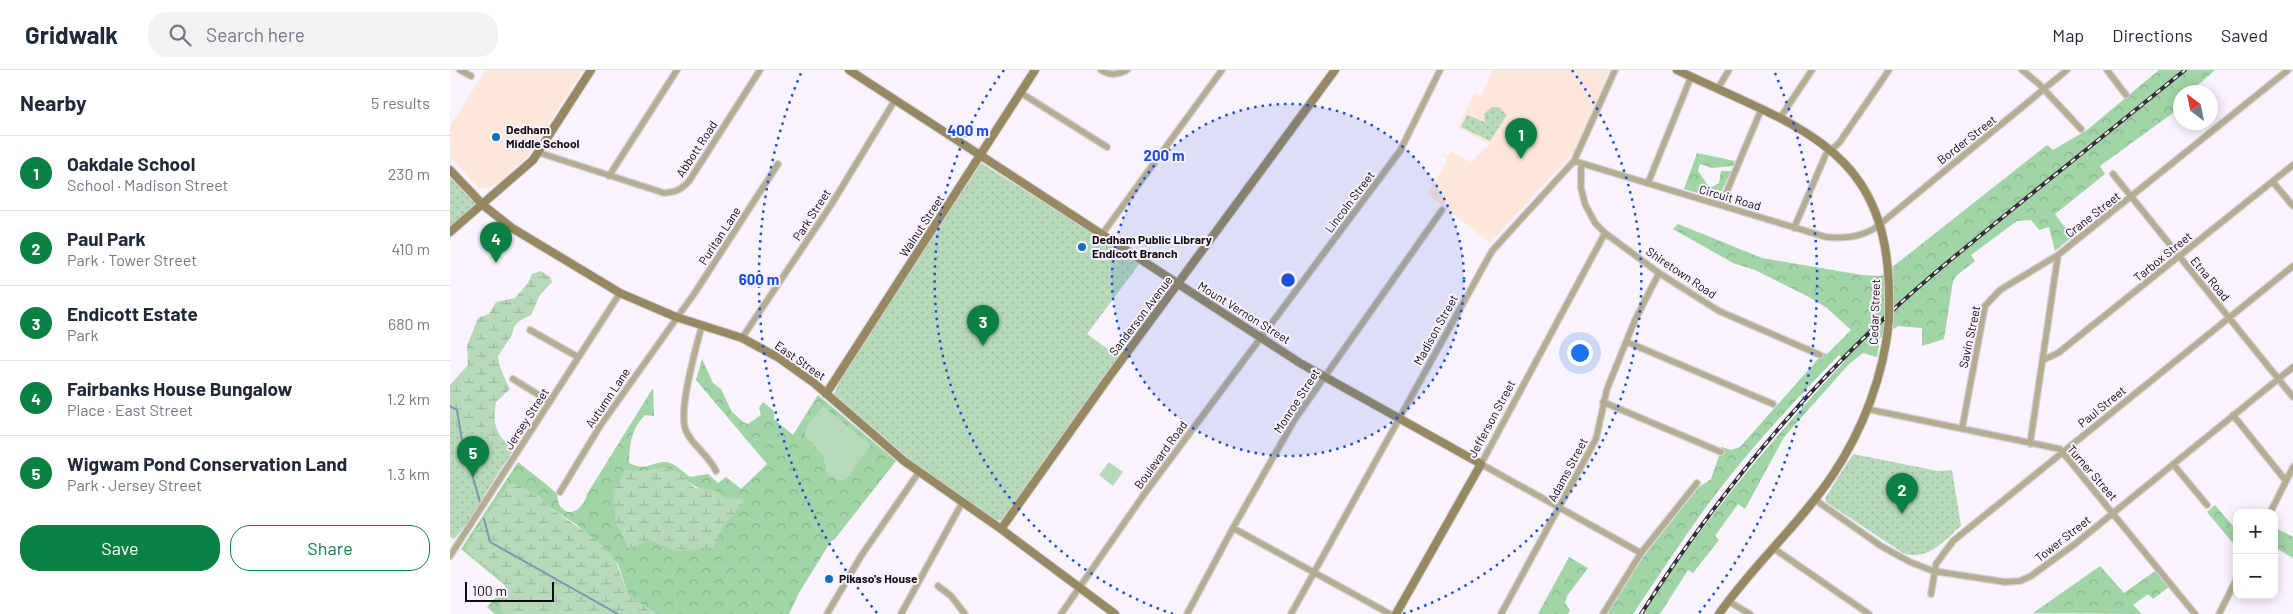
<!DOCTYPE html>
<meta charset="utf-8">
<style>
:root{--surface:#fff;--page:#f2f2f3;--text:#1f2937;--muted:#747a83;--line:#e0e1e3;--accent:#0b8043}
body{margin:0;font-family:Barlow,sans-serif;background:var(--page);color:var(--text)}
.controls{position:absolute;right:15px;bottom:15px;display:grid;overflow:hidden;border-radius:10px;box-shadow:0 2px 12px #0003}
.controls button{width:45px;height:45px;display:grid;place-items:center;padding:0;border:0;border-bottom:1px solid var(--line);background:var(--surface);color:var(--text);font:25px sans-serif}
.compass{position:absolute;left:1723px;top:15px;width:45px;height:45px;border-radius:50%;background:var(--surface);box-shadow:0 2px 12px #0003;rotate:328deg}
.scale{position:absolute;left:15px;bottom:12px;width:89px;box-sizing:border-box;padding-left:5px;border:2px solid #100c13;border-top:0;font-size:14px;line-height:18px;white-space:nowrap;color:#100c13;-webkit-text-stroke:4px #f8f3fc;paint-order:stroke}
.you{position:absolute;left:1129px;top:282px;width:18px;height:18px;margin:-12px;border:4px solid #fff;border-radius:50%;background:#1a73e8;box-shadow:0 0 0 8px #1a73e833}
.badge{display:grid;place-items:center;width:32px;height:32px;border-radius:50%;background:var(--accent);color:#fff;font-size:16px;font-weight:700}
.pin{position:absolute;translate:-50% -41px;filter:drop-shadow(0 1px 2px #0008)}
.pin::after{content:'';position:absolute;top:26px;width:18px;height:15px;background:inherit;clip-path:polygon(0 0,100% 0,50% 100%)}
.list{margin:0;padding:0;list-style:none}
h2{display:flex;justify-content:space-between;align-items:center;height:65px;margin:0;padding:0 20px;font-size:21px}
h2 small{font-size:16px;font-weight:400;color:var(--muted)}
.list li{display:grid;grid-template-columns:32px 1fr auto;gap:15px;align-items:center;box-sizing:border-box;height:75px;padding:0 20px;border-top:1px solid var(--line)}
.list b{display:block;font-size:19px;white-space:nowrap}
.list p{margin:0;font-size:16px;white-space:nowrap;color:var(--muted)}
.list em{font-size:16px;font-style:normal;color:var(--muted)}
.actions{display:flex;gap:10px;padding:15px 20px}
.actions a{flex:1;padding:11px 0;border:1px solid var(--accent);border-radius:20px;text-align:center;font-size:18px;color:var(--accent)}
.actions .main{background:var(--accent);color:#fff}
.icon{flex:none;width:28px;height:28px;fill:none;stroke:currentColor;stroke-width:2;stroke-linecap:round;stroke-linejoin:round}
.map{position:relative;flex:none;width:1843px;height:544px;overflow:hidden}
header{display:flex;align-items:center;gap:30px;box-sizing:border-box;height:70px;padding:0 25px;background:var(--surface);border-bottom:1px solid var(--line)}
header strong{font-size:24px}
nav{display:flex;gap:28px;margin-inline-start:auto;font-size:18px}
.search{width:350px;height:45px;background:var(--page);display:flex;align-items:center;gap:12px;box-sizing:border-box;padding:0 18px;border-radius:20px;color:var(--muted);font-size:19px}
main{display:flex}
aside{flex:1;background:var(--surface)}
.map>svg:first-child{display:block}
.education{fill:#fde6da}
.grass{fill:#b7d9ba}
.forest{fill:url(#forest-crowns);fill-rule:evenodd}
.wetland{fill:url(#wetland-marsh)}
.park{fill:url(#park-dots)}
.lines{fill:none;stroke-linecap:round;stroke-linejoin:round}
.stream{stroke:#7b97b2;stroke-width:2}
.street-casing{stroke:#d3ced7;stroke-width:8}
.secondary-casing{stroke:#d3ced7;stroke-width:10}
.street{stroke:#b5ad92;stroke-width:5.5}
.secondary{stroke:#968962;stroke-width:8}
.rail-casing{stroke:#332e36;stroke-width:4}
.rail{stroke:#f8f3fc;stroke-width:2;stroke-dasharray:5.5;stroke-linecap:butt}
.secondary-bridge-casing{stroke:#d3ced7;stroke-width:10;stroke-linecap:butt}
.secondary-bridge{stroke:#968962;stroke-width:8}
.ring{fill:none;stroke:#1d4ed8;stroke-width:2.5;stroke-dasharray:2.5 5}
.poi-dot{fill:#136dba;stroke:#f8f3fc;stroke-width:2}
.labels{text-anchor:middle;stroke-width:4;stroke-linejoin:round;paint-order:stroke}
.poi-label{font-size:12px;font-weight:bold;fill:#100c13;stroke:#f8f3fc;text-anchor:start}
.street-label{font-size:12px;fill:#100c13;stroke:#f8f3fc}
.centre{fill:#1d4ed8;stroke:#f8f3fc;stroke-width:2.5}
.ring-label{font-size:15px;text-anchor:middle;font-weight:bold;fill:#1d4ed8;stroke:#f8f3fc;stroke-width:4;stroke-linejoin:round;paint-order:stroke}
</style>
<header>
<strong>Gridwalk</strong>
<div class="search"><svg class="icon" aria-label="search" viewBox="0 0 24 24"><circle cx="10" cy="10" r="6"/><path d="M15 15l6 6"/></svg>Search here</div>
<nav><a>Map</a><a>Directions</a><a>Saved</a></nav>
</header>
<main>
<aside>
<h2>Nearby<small>5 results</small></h2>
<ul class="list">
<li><span class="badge">1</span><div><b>Oakdale School</b><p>School · Madison Street</p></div><em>230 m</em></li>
<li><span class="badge">2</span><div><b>Paul Park</b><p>Park · Tower Street</p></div><em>410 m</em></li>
<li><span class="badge">3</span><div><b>Endicott Estate</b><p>Park</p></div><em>680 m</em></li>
<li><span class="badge">4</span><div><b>Fairbanks House Bungalow</b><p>Place · East Street</p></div><em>1.2 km</em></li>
<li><span class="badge">5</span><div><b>Wigwam Pond Conservation Land</b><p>Park · Jersey Street</p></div><em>1.3 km</em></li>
</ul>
<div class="actions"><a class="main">Save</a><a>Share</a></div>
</aside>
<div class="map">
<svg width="1843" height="544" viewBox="0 0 1843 544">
<defs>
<pattern id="forest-crowns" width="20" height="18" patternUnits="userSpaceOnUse" patternTransform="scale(1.25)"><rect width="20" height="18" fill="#a1d4a6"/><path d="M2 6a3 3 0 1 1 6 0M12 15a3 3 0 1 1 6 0" fill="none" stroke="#8ab58e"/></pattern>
<pattern id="wetland-marsh" width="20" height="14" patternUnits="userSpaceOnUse" patternTransform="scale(1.25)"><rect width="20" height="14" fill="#b7d9ba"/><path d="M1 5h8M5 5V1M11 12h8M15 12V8" fill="none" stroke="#9cb99f"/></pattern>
<pattern id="park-dots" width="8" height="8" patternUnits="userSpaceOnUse" patternTransform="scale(1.25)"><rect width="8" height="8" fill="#b7d9ba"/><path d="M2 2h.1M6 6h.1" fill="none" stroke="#9cb99f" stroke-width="1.8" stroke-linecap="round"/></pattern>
</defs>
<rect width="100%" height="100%" fill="#f8f3fc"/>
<!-- education -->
<path class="education" d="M36,0H133L78,86L47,114L33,119L25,114L0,87V56Z
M1043,0H1160L1125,81L1040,173L977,124L997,91L993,83L998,86L1001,82L1021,92L1040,74L1008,58L1024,23L1031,26Z"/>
<!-- grass -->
<path class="grass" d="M373,337L422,375L397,408L390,410L377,404L374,386L355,365L358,355Z
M659,392L673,402L663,416L649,405Z"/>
<!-- forest -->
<path class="forest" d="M1709,0H1765L1740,22H1730V35L1727,40L1650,96L1655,104L1605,144L1622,167L1605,181L1599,157L1589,160L1581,150L1567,151L1521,185L1525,191L1506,206L1503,211L1494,269L1472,276V258L1448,256L1430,268L1427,287L1413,283L1399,294L1334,367L1295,439L1288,434L1265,466L1269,470L1243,503L1238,500L1210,544H1193C1251,453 1321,370 1395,291L1389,285C1348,327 1308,370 1272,416C1240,457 1212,501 1183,544H1157L1194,486L1249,417L1261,409L1272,377L1281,380L1290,377L1368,289L1374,283L1377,284L1401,260L1377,238L1359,227L1305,200L1283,193L1223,159L1228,154L1312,188L1412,205L1431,206L1597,75L1603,80L1637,60Z
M1247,83L1285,91L1283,96L1262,98L1250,94L1248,101L1257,114L1262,117L1269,113L1271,101H1281L1268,129L1234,119Z
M252,289L263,313L271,319L282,342L293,352L298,354L311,345L309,338L313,332L324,341V349L343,365L368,325L446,391L384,470L381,471L349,523L339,544H207L179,527L168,494L127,455L96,435L90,427L66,415L40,442L34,451L110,544H45L37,537L56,516L11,479L68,392C80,402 93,411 105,422C109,426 107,431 110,436C121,451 135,435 137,424L203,318L204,346L195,345C181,359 180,374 179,393C198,402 200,392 215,392C224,392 233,402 240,407L258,404L268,413L276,407L291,419L317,394L246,310ZM373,337L421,375L397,408L390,410L377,404L374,386L355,365L358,355ZM215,398C232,401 239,417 255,420L178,478C175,463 163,454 166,437L194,401Z
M1765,435L1787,461V478L1757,442Z
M1824,457L1843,467V488L1824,477Z
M1119,487L1138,498L1117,526L1115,533L1120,540L1118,544H1088Z
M1650,496L1674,523L1705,501L1719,517L1703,529L1698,524L1683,535L1692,544L1583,543Z"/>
<!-- wetland -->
<path class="wetland" d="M91,201L100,207L102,212L90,225L81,245L69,251L64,257L62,265L48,286C49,297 55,309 60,319L46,332C43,350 44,362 58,374L60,383L18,452L4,469L0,467V315L18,295L17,276L28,248L39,244L46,232L65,228L78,213L82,204Z
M215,398L229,402L245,418L264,420L277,429L294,428L292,434L274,456L263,478L227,481L199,470L178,479L173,464L166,455L163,422L175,400L194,401Z
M63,413L90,427L96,435L148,471L165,489L179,527L207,544H54L50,535L58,524C54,502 27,497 16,480L23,465L59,414Z"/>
<!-- park -->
<path class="park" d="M1042,37L1050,38L1057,45L1040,71L1011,57L1017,45L1035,52L1034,44Z
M531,93L690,193L637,264L669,287L554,449L547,451L463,392L384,324L391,308Z
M0,105L33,135L0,162Z
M0,341L8,361L16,351L62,382L6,467L0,461Z
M1403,384L1488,401L1502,400L1511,456C1495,470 1477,492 1453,483L1376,432L1375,428Z"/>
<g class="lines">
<!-- stream -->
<path class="stream" d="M0,336L7,340L11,365L30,432
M34,449L40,472L168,544"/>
<!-- street casing -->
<g class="street-casing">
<path id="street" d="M10,0L21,6
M651,0C660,6 667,5 677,0
M1572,0L1589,14L1631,59
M1657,0L1676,25
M1268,18L1279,0
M571,23L657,77
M1330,48L1362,0
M90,83L214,123C226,122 231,120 239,111L310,0
M1124,91L1376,167C1395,169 1414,167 1429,155L1617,0
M1131,93V118L1135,134L1145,153L1155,163L1209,203L1269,241L1370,285
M1663,104L1843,327
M159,106L227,0
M1823,112L1843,136
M1198,113L1241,7
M1271,135L1311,40
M1344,158L1376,84L1389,73L1439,0
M653,163L772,0
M1155,163L1031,394L1191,483
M252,255C246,277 229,337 235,358C239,373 259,385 266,401
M80,260L128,287
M292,268L381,135L445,30
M1177,272L1323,334
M1593,290L1608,283L1843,95
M63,309L100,332
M1153,332L1271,382
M1417,339L1610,379L1745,544
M1783,345L1836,411
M1512,359L1535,236L1550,220L1608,185
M1580,374L1608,185L1838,0
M1723,394L1757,435
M110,422L150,356L246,221L328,94
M1364,429L1431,476L1460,492L1483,501L1555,512L1570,511L1581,506L1625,474L1843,297
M1820,443L1843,397
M783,458L940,544
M1323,478L1419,544
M0,486L170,223
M488,516L501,526L515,544
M1481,524L1486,494L1503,471L1843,196
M1278,531L1300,544
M377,544L411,486L469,402
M451,544L512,433
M611,544L695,423L950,81L990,0
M737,544L783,458L845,349L992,140
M841,544L1042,181L1124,91L1165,0
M1051,544L1146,369L1157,319L1185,250L1209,203
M1153,544L1191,483L1247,413
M1769,544L1787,508"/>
</g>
<!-- secondary casing -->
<g class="secondary-casing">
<path id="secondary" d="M399,0L850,293L1031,394L946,544
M1227,0C1347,58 1442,75 1439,235
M0,100L33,135L62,158L170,223L226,247L292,268L329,288L364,313L454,391L551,459L665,544
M0,162L83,90L141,0
M376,324L585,0
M551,459L659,307L885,0
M1269,544C1303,495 1349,455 1382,406C1413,360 1434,305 1439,250"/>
</g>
<!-- street -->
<use href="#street" class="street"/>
<!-- secondary -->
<use href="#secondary" class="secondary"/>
<!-- rail casing -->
<g class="rail-casing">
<path id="rail" d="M1191,544C1258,439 1336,342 1426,256C1468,215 1514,179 1559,142C1618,95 1676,47 1735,0"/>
</g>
<!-- rail -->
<use href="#rail" class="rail"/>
<!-- secondary-bridge casing -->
<g class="secondary-bridge-casing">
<path id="secondary-bridge" d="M1439,250V235"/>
</g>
<!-- secondary-bridge -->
<use href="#secondary-bridge" class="secondary-bridge"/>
</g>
<!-- distance rings -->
<circle cx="838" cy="210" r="176" fill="#1d4ed8" fill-opacity=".12"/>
<g class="ring">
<circle cx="838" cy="210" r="176"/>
<path d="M723 544A353 353 0 0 1 554 0M1122 0A353 353 0 0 1 953 544"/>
<path d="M427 543A529 529 0 0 1 351 3M1325 3A529 529 0 0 1 1249 543"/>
</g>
<!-- markers -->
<g class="poi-dot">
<circle cx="46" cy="67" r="5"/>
<circle cx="632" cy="177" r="5"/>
<circle cx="379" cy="509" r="5"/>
</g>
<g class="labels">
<!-- poi labels -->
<g class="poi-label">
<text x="56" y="64">Dedham<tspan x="56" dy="14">Middle School</tspan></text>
<text x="642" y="174">Dedham Public Library<tspan x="642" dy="14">Endicott Branch</tspan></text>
<text x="389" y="513">Pikaso's House</text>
</g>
<!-- street labels -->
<g class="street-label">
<text transform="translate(1517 70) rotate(-38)" y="4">Border Street</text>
<text transform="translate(247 79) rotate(-57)" y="4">Abbott Road</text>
<text transform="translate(1280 128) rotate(16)" y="4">Circuit Road</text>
<text transform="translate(900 132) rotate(-53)" y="4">Lincoln Street</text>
<text transform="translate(362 145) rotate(-57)" y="4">Park Street</text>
<text transform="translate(1643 145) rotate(-38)" y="4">Crane Street</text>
<text transform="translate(472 156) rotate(-57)" y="4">Walnut Street</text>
<text transform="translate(270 166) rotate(-57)" y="4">Puritan Lane</text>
<text transform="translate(1713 187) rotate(-39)" y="4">Tarbox Street</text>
<text transform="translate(1231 203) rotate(34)" y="4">Shiretown Road</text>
<text transform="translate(1760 209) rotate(50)" y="4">Etna Road</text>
<text transform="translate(1425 242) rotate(-88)" y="4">Cedar Street</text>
<text transform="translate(794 243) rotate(32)" y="4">Mount Vernon Street</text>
<text transform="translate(691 246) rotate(-53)" y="4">Sanderson Avenue</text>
<text transform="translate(986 260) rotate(-61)" y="4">Madison Street</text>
<text transform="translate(1520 267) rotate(-78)" y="4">Savin Street</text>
<text transform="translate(350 291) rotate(35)" y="4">East Street</text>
<text transform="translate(158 328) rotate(-56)" y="4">Autumn Lane</text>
<text transform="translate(847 331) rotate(-57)" y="4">Monroe Street</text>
<text transform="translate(1652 337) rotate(-39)" y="4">Paul Street</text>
<text transform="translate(77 349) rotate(-57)" y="4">Jersey Street</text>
<text transform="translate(1042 349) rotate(-62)" y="4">Jefferson Street</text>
<text transform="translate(711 385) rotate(-54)" y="4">Boulevard Road</text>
<text transform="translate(1118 400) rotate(-62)" y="4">Adams Street</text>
<text transform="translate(1642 403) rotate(49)" y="4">Turner Street</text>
<text transform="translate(1613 469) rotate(-38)" y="4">Tower Street</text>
</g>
</g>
<circle cx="838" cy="210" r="8" class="centre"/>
<g class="ring-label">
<text x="518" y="66">400 m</text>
<text x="714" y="91">200 m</text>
<text x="309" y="215">600 m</text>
</g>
</svg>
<div class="controls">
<button>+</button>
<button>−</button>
</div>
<svg class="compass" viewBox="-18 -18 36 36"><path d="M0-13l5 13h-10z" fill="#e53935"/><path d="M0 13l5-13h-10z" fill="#747a83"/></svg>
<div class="scale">100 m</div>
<div class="you"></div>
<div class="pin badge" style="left:1071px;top:89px">1</div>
<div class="pin badge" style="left:1452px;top:444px">2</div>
<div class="pin badge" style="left:533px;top:276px">3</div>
<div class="pin badge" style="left:46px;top:193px">4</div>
<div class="pin badge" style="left:23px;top:407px">5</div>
</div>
</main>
